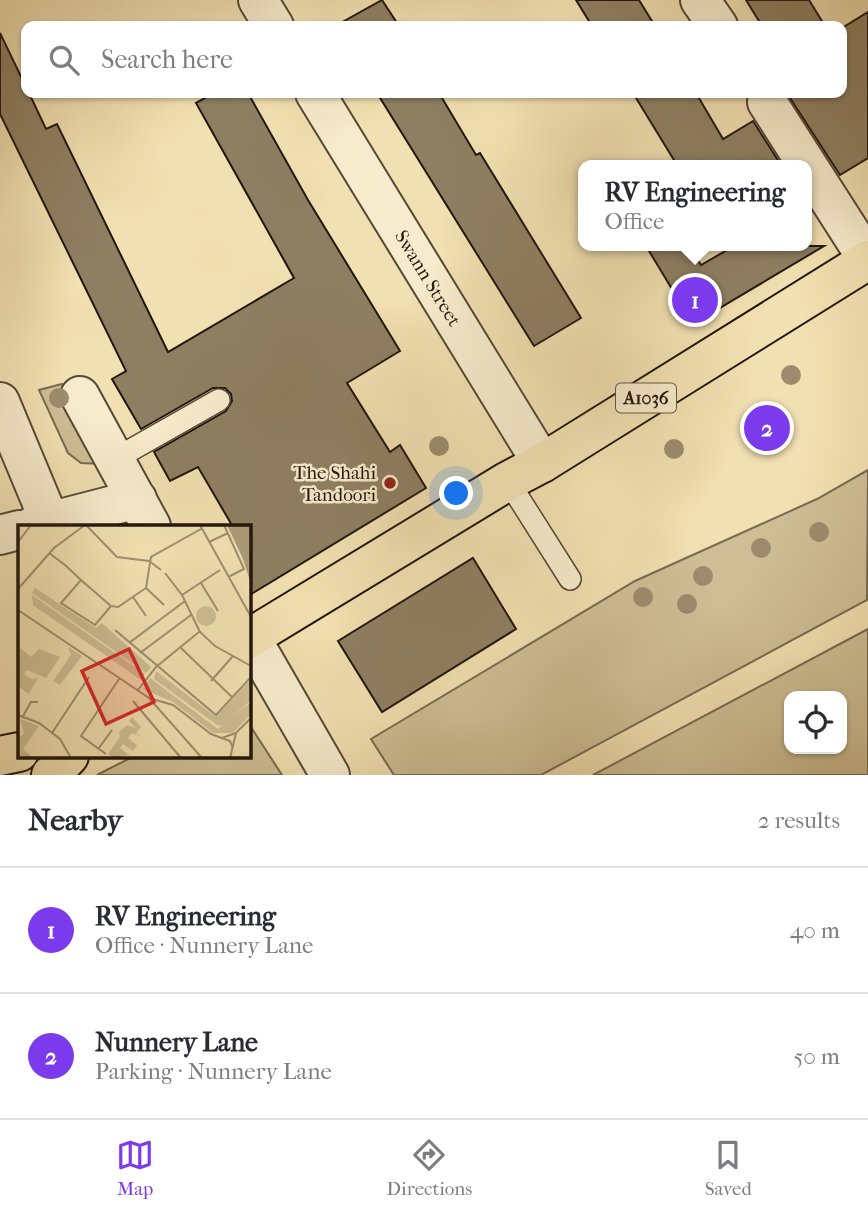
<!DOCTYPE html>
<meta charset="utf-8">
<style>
:root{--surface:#fff;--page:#f7f7f7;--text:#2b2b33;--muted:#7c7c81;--line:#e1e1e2;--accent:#7c3aed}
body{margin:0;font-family:"IM FELL French Canon",serif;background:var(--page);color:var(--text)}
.controls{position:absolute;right:21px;bottom:21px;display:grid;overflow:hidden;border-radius:14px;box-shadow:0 2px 5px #0004}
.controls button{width:63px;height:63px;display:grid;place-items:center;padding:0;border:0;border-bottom:2px solid var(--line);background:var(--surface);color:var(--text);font:35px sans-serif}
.you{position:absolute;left:457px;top:494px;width:24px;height:24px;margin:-18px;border:5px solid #fff;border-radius:50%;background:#1a73e8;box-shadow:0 0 0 10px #1a73e833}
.badge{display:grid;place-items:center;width:46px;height:46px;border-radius:50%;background:var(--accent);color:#fff;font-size:23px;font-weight:700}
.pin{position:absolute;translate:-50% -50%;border:4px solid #fff;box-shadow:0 2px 7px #0006}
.popup{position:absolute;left:578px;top:160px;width:234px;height:91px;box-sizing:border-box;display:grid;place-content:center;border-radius:14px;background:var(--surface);filter:drop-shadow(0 2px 5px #0005);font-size:23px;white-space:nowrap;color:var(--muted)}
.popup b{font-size:26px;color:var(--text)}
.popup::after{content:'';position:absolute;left:50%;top:100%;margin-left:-14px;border:14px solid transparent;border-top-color:var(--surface)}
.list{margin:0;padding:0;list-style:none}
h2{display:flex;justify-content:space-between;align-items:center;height:91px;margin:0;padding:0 28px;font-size:30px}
h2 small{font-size:23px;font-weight:400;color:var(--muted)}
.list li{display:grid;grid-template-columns:46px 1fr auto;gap:21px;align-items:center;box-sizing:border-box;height:126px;padding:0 28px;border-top:2px solid var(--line)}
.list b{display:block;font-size:26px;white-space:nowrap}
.list p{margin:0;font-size:23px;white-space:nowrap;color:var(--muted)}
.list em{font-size:23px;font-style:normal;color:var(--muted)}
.icon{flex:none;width:38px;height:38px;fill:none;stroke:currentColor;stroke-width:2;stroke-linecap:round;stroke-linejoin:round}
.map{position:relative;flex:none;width:868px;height:775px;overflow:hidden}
.search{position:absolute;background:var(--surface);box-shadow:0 2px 5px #0004;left:21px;right:21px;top:21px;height:77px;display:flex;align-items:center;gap:18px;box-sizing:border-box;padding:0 24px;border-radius:14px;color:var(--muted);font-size:26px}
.sheet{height:343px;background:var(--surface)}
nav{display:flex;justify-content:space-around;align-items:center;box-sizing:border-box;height:98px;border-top:2px solid var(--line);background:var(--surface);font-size:19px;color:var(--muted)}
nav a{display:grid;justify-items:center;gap:4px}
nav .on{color:var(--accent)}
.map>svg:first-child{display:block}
.green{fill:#cebe95;stroke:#786a51;stroke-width:2;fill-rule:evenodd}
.building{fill:#8e7f62;stroke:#22160d;stroke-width:2}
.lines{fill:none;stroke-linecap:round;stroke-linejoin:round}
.lane-casing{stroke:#564836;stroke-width:24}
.street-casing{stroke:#564836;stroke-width:42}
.primary-casing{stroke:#22160d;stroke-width:42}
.lane{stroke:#f6ebcc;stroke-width:21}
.street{stroke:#f6ebcc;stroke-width:38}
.primary{stroke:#f1e0b1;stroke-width:38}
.tree{fill:#9c8c6d}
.poi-dot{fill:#8f2418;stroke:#f6ebcc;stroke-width:2.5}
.labels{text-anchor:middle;stroke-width:5;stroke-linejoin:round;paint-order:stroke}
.shield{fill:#f6ebcc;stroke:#625646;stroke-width:2}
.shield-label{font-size:18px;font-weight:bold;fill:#22160d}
.street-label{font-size:19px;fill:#22160d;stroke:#f6ebcc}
.poi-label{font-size:19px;fill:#22160d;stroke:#f6ebcc;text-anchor:end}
.inset-road{fill:none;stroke:#9e8f6f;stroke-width:2}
.view{fill:#d62828;fill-opacity:0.15;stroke:#d62828;stroke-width:3.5}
.inset-edge{fill:none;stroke:#22160d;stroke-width:3.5}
</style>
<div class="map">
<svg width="868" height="775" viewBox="0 0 868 775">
<rect width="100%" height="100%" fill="#f1e0b1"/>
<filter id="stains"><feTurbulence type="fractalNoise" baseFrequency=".00286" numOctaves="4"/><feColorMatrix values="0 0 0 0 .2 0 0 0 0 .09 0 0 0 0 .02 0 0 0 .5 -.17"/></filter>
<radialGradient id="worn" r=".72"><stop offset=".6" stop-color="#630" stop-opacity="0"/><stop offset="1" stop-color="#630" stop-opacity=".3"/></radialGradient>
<!-- green -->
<path class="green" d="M62,384L101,464L81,463L68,453L39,390Z
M868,470L867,600L541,775H394L371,739L635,581L817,499Z
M868,629V775H593ZM789,696H842V749H789Z
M249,724L282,775H97L134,756H248Z"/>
<!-- building -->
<path class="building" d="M382,0L399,26L337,25Z
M576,0H639L655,26H592Z
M746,0H809L825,26H762Z
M868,12V158L840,175L790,98L799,93H842V28Z
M0,33L26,87V93H29L46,129L57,124L168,352L294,278L196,103L214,93H248L308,200L400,351L347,383L390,452L400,445L426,488L248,596V527H233L198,467L170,481L154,452L226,411L232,401L231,394L225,388H213L141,429L112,379L126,371L0,114Z
M377,93H439L476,155L480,153L581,318L534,346Z
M633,93H696L723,139L753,121L781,165H677Z
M646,246H689L701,265L734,246H824L693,324Z
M473,558L516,629L382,712L338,641Z"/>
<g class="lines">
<!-- lane casing -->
<g class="lane-casing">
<path id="lane" d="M115,459L219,400
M508,481L570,579"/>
</g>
<!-- street casing -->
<g class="street-casing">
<g id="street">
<path d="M258,0L274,26"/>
<path d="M700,0L718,26"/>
<path id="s1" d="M315,93L542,463"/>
<path d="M767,102L868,260"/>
<path d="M80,396L151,526"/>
<path d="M0,402L50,522"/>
<path d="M33,526L137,499"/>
<path d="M0,535L19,530"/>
<path d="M251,638L330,775"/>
</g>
</g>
<!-- primary casing -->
<g class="primary-casing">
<path id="primary" d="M248,639L508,481L542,463L868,260
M0,756L19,752
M51,775L69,756"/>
</g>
<!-- lane -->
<use href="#lane" class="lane"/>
<!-- street -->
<use href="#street" class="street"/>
<!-- primary -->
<use href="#primary" class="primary"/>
</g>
<!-- trees -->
<g class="tree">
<circle cx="791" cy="375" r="10"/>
<circle cx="59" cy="398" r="10"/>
<circle cx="439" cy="446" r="10"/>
<circle cx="674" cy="449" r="10"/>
<circle cx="819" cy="532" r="10"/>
<circle cx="761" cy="548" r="10"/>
<circle cx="703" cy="576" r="10"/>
<circle cx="643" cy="597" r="10"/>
<circle cx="687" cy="604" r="10"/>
</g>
<!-- markers -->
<circle class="poi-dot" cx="390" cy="483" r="7"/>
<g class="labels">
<!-- shield labels -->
<rect class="shield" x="616" y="383.5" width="60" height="29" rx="5"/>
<g class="shield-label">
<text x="646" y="404">A1036</text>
</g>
<!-- street labels -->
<g class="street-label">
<text dy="7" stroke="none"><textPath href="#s1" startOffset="217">Swann Street</textPath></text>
</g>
<!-- poi labels -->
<g class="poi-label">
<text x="376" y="479">The Shahi<tspan x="376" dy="22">Tandoori</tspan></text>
</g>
</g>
<!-- overview -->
<g transform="translate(18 525)">
<rect width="233" height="233" fill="#f1e0b1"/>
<path d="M17,63L78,103L84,98L133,142L128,148L14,68ZM14,70L127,149L123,155L15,80ZM178 91a10 10 0 1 1 20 0a10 10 0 1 1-20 0ZM50,122L64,131L42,160L35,156L53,130ZM2,123L13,132L21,124L42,132L28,153L9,145L6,149L13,154L20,153L11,169L0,161ZM138,146L198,192L233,154V175L205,201L199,200L136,154ZM132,153L200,204L233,177V189L215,208H195L155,177L125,164ZM114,192L123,202L118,208L122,211L114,208L110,213L119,220L115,226L105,219L102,223L111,230L96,233L90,229L102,212L101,207L109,200L118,203L111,196ZM2,194L21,201L5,224L15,233H0V214L6,208Z" fill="#cebe95"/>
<path d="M209,0H233V59L225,34Z" fill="#ab9b79"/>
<path class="inset-road" d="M68,0L99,32L131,36L143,45M182,0L233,92M206,0L226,44L210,52M0,17L13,0M191,17L210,8M31,28L47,40L63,55L93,81L77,100L43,78L63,55M147,48L164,70L182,107L197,121L233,141M183,58L200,86M128,63L146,80M0,64L36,23L67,0M164,70L202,45M115,72L128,91M93,81L100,82L128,63L133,32L183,4M0,85L131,173L184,233M97,105L198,190L233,152M111,118L167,76M163,123L215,173M122,128L173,90M193,156L215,131M120,165L138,142L181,107M131,173L155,180L193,209L212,216L215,223M115,176L163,233M0,190L21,198L42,214L53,233M4,193L13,177H20M34,208L71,152M204,213L218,208L233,193M81,223L94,205M88,229L63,211L101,154M212,233L218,208"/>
<path class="view" d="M111,124L136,177L88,199L64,146Z"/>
<rect width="233" height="233" class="inset-edge"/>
</g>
<rect width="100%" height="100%" filter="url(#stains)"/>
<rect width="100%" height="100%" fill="url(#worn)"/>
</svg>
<div class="controls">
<button><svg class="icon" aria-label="locate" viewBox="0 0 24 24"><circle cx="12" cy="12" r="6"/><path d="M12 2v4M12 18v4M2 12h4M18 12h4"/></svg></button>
</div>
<div class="you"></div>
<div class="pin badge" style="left:695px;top:300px">1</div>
<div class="popup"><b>RV Engineering</b>Office</div>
<div class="pin badge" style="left:767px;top:428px">2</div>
<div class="search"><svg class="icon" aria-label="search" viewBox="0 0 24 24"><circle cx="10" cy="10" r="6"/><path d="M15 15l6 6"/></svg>Search here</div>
</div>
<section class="sheet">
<h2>Nearby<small>2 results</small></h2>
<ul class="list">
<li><span class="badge">1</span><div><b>RV Engineering</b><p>Office · Nunnery Lane</p></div><em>40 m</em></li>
<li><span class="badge">2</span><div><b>Nunnery Lane</b><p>Parking · Nunnery Lane</p></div><em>50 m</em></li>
</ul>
</section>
<nav>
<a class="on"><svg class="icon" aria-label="map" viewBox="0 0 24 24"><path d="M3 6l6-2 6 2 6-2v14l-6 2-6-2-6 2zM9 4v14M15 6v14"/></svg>Map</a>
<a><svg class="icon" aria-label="directions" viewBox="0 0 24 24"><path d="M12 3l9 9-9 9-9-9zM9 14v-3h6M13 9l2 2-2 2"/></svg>Directions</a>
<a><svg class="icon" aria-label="saved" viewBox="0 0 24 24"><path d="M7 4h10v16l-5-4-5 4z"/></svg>Saved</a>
</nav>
